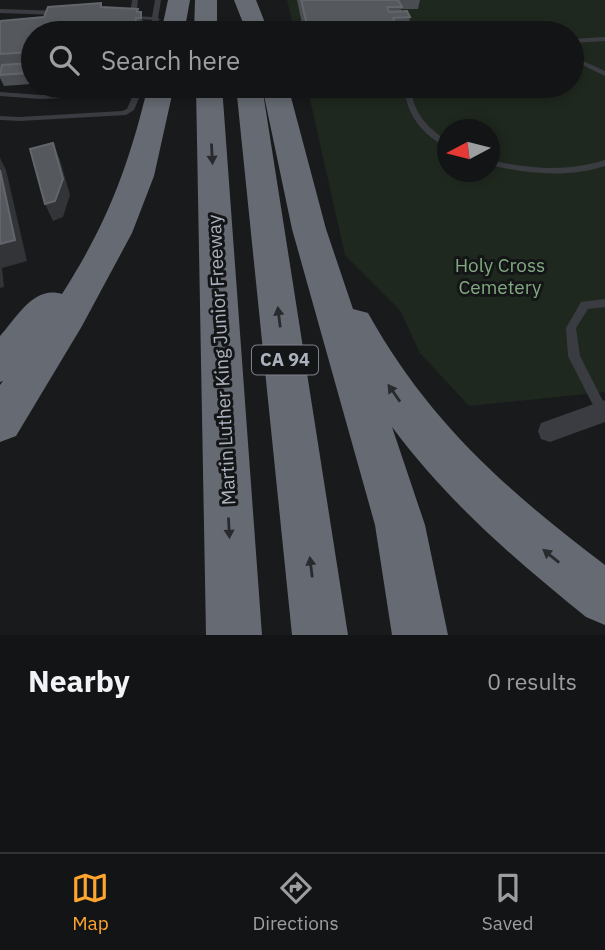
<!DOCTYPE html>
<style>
:root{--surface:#131415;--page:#1c1d1e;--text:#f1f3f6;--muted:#9d9ea0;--line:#323334;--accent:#ffa42f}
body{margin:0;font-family:"IBM Plex Sans",sans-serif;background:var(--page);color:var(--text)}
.compass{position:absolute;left:437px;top:119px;width:63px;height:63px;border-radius:50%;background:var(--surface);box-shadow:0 4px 10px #0003;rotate:263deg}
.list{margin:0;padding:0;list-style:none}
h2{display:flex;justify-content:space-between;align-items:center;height:91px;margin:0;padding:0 28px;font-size:30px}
h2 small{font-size:23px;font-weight:400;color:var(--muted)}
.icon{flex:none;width:38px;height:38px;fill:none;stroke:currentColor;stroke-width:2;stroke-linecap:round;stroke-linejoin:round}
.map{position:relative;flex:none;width:605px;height:635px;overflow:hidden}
.search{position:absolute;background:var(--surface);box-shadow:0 4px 10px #0003;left:21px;right:21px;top:21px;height:77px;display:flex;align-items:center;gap:18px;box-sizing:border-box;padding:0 24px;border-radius:38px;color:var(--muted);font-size:26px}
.sheet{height:217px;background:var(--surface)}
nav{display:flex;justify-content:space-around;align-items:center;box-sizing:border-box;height:98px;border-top:2px solid var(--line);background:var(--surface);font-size:19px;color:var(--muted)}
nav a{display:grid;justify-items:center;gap:4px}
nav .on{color:var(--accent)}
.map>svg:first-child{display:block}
.green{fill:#1f281f;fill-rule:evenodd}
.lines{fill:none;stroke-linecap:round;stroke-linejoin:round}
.service{fill:#3a3c42;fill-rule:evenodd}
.minor{fill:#3a3c42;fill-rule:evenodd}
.motorway{fill:#666b73;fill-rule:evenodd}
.wall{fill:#4a4d51}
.shaded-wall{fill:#323437}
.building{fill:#55585d;stroke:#62666c;stroke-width:2}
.oneway{fill:#282a2e}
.labels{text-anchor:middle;stroke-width:6;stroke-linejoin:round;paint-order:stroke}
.shield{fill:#141517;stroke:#7e838b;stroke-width:2}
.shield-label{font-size:18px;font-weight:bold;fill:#abb2bd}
.park-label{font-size:19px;fill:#82a981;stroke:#141517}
.street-label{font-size:19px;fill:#abb2bd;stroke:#141517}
</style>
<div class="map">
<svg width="605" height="635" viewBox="0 0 605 635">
<rect width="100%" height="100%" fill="#191a1c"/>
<!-- green -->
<path class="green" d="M287,0H605V392L469,406L420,353L400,310L345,255L307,86H572V33H295ZM448,130H490V172H448Z"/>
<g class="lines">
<!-- service -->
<path class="service" d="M132,0H138L136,16L152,17L155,0H161L158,18L160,19L158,21L156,33H150L152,20L126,18V16L130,15Z
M0,9L60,11L63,13L60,15L0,13Z
M605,37V41L572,43V39Z
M572,56L605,71V76L572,60Z
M137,86H144L134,110L126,115L20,121L0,120V116L20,117L122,111L127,109L133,95L41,99L0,96V92L41,95L134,91Z
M404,86H410C415,115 424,124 448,142V148C422,135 406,114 404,86Z
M605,160V166C567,178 528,174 490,165V160C529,169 566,172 605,160Z
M605,299V307L588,309L576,328L580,356L605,405V415L602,416L598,415L568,356L566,328L581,302Z"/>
<!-- minor -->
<path class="minor" d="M605,400V422L550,442L541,439L538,431L541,423Z"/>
<!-- motorway -->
<path class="motorway" d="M168,0H190L184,33H161Z
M195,0H217V33H194Z
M234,0H256L269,33H247Z
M148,86H174L154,176L132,233L82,326L16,436L0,442V385L3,381L0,382V336C17,317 34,285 62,294C108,222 128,168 148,86Z
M196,86H222L262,635H206Z
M236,86H262L348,635H292Z
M262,86H288L326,229L353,309L368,313C428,421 507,491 605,565V625L586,617C514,559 447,501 392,427L425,525L448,635H392L375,525L292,229Z"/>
</g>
<!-- wall -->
<path class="wall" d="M297,0H420L418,9H401V11L410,17L409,22L415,33H304Z
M101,3L102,7L141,12L145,33H33V79L31,84L4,86L0,78V21L44,17Z"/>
<!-- shaded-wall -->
<path class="shaded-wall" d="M141,12L146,32L145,33H144L141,18Z
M136,18L140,33H135Z
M31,63L33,70V79L31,84L27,73Z
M53,143L60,160L70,195L63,217L53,221L45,204Z
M0,158L6,170L27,261L2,268L4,287L0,288Z"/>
<!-- building -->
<path class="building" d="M301,0H398L402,7H387L389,12L407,11L410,17L393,18L395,23L410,22L415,33H309Z
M101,3V7L138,9L137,12H141V18H136L135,33H33V59H30L32,52L0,54V21L44,17L48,7Z
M31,63L27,73L0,75L2,65Z
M53,143L63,179L55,201L45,204L30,149Z
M0,170L15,240L0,244Z"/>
<!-- one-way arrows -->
<defs><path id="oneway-solid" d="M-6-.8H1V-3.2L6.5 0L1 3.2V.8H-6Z" transform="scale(1.75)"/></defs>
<g class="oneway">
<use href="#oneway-solid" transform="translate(212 154) rotate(87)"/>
<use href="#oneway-solid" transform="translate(279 317) rotate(-97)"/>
<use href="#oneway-solid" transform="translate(394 393) rotate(-125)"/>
<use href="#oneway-solid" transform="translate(229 528) rotate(87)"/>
<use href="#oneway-solid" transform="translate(551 556) rotate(-141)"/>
<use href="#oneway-solid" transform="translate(311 567) rotate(-97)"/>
</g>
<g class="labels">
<!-- shield labels -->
<rect class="shield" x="252" y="345.5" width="66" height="29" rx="5"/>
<g class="shield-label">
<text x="285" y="366">CA 94</text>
</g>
<!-- park labels -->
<g class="park-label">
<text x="500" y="272">Holy Cross<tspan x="500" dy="22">Cemetery</tspan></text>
</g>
<!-- street labels -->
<g class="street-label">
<text transform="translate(221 360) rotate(-93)" y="7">Martin Luther King Junior Freeway</text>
</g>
</g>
</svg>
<svg class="compass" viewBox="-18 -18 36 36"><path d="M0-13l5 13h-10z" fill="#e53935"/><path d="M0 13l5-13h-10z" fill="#9d9ea0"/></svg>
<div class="search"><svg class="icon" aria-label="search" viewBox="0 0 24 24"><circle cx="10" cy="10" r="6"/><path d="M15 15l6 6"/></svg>Search here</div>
</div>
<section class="sheet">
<h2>Nearby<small>0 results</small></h2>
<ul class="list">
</ul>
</section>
<nav>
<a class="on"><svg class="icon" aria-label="map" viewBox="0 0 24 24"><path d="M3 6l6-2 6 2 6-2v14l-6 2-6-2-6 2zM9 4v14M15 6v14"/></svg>Map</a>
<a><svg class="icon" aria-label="directions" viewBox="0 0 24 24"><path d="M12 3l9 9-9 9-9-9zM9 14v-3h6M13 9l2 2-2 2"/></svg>Directions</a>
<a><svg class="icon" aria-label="saved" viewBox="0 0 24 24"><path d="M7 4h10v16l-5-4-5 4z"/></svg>Saved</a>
</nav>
